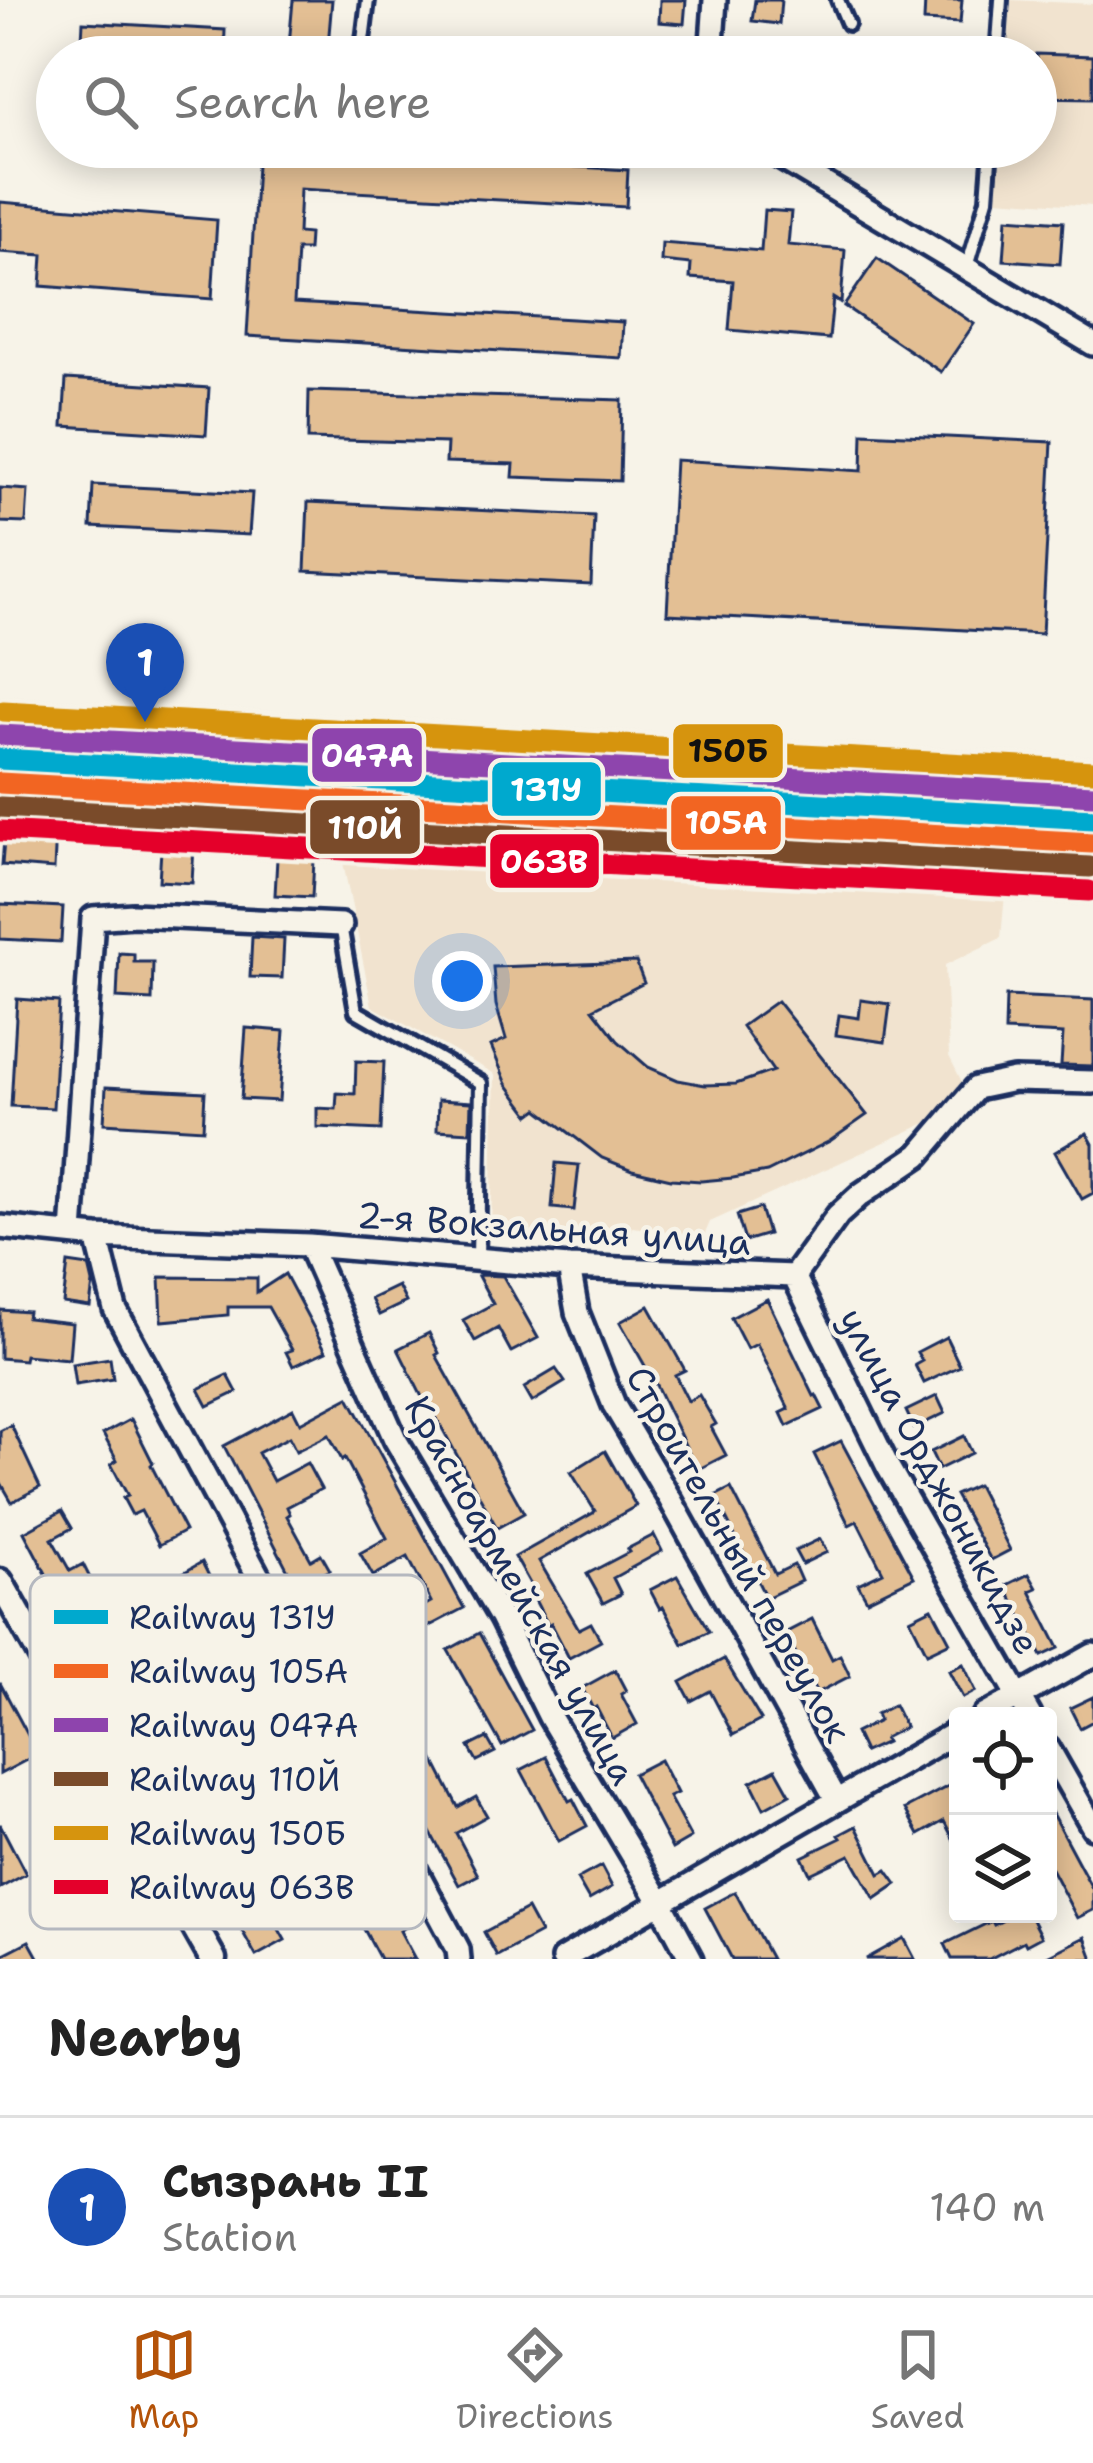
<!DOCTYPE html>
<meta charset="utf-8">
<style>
:root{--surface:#fff;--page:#f2f2f2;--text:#222;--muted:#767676;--line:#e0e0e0;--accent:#b45309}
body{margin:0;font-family:"Shantell Sans",sans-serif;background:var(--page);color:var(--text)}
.controls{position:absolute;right:36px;bottom:36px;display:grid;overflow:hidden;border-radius:12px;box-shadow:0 6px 30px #0003}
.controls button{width:108px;height:108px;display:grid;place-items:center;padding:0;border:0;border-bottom:3px solid var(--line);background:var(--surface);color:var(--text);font:60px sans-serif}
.you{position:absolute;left:462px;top:981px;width:42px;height:42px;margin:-30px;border:9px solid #fff;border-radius:50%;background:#1a73e8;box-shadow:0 0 0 18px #1a73e833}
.badge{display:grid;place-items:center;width:78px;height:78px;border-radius:50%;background:var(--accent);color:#fff;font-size:39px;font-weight:700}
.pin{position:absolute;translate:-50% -99px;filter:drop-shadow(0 3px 6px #0008)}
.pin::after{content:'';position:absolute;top:63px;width:42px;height:36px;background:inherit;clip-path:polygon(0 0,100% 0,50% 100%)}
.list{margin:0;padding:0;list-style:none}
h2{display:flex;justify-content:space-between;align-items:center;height:156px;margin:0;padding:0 48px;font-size:51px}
h2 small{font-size:39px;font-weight:400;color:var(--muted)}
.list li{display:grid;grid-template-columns:78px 1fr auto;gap:36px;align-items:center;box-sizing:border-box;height:180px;padding:0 48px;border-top:3px solid var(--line)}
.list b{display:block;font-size:45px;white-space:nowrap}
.list p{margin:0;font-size:39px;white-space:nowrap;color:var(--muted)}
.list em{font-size:39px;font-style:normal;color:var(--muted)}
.icon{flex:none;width:66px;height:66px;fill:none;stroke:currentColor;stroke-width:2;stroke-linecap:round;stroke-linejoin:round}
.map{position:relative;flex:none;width:1093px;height:1959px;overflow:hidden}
.search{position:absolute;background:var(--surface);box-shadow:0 6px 30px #0003;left:36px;right:36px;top:36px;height:132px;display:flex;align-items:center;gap:30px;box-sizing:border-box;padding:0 42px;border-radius:66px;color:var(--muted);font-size:45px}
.sheet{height:336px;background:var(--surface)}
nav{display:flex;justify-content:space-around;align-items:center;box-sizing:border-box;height:168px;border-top:3px solid var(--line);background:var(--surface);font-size:33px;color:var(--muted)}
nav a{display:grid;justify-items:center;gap:6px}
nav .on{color:var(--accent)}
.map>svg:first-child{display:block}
.built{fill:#f1e3cf}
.building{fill:#e3bf94;stroke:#1b2f5e;stroke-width:3}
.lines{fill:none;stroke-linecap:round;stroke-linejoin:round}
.service-casing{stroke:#1b2f5e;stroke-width:20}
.minor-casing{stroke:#1b2f5e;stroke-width:30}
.tertiary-casing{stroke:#1b2f5e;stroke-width:33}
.service{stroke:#f7f3e8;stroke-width:10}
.minor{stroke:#f7f3e8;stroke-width:21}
.tertiary{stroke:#f7f3e8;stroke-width:24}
.rail-1-casing{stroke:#f7f3e8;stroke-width:30}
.rail-2-casing{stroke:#f7f3e8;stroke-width:30}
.rail-3-casing{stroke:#f7f3e8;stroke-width:30}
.rail-4-casing{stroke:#f7f3e8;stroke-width:30}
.rail-5-casing{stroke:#f7f3e8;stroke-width:30}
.rail-6-casing{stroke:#f7f3e8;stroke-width:30}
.rail-1{stroke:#00a9ce;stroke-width:21}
.rail-2{stroke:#f26522;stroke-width:21}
.rail-3{stroke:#8e44ad;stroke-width:21}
.rail-4{stroke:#7a4b2a;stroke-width:21}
.rail-5{stroke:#d6940e;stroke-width:21}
.rail-6{stroke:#e4002b;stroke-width:21}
.labels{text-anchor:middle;stroke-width:9;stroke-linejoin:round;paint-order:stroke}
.street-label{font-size:36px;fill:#1b2f5e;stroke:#f7f3e8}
.key{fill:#f7f3e8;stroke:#b5b8bf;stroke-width:3}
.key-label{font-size:33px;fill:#1b2f5e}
.line-badge{stroke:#f7f3e8;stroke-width:4.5}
.badge-label{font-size:33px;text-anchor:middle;font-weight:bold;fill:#fff}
.pale-badge-label{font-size:33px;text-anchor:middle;font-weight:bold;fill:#111}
</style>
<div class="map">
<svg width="1093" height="1959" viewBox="0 0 1093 1959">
<rect width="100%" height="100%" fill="#f7f3e8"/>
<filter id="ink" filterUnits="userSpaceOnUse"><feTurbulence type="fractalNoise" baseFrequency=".00833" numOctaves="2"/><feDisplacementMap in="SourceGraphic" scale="24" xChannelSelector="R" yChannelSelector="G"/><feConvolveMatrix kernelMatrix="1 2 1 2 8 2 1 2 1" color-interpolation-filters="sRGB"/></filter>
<g filter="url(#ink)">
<!-- built -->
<path class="built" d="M1011,0L1093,4V206L996,199L1000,147H1036V57H1007Z
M500,826H583L936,847L1005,894L1001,938L945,965L949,1056L965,1088L946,1114L710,1222L704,1236L632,1227L629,1236L613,1234L608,1240L491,1230L495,1074L372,1006L337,833Z"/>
<!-- building -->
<path class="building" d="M293,0H332L327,57H288Z
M660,0H686L684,24L659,22Z
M755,0H781L779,24L752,21Z
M925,0H962L960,23L924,21Z
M83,22L225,30L224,57H81Z
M1036,54L1093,56V98L1036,97Z
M258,148L628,170L626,207L300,189L298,233L309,234L308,250H297L294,303L623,322L621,358L247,336Z
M0,202L217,220L212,299L41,286L43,255L0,252Z
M764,210L791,212L788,245L845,250L841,303L833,298L829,339L729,330L733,281L690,278L691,264L661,261L662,243L761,251Z
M1007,218L1063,222L1060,264L1004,260Z
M877,258L974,324L941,372L844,306Z
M66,379L209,388L206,435L63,426Z
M309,391L622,400L620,481L513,477L514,464L446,462L447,443L308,439Z
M863,433L1052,442L1042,634L667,614L675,460L862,471Z
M93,485L252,493L249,535L91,527Z
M0,488L28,490L26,523L0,522Z
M308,502L594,516L591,585L305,571Z
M111,822L195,827L192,883L159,881L161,850L110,847Z
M5,826L56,830L54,869L2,865Z
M590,830L591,880L505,881L504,832Z
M278,840L315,842L312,897L275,895Z
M0,904L63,907L61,942L0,939Z
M252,937L284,939L282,978L250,977Z
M119,953L134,954V962H153L152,1000L117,998Z
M636,962L644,983L593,1009L618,1041L648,1067L678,1080L705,1085L736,1084L773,1071L742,1026L777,1001L867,1115L830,1141L767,1172L733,1178L701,1181L671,1179L632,1170L602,1158L538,1109L530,1115L507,1084L491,1046L506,1039L496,1005L493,967Z
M1006,996L1093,1000V1066L1061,1065L1063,1034L1005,1031Z
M17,999L59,1002L53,1108L11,1106Z
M861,1000L890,1004L885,1042L836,1035L839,1015L859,1018Z
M246,1028L284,1031L279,1101L241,1099Z
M356,1061L384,1062L381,1130L317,1127V1108L336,1109L337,1093L355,1094Z
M106,1087L205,1092L203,1129L104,1123Z
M438,1100L471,1102L470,1132L437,1130Z
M1087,1133L1093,1144V1193L1082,1199L1055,1152Z
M556,1163L579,1165L574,1210L552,1208Z
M760,1208L768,1234L745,1241L737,1215Z
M68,1263L89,1266L93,1283L90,1307L63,1303Z
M285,1274L326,1351L293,1366L286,1352L292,1350L268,1307H228V1315L162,1321L160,1277L257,1278V1292Z
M481,1275L503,1276L538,1338L511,1352L498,1328L475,1341L463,1320L493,1304L478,1276Z
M398,1286L406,1302L379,1315L371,1299Z
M767,1299L814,1396L816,1395L823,1409L787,1426L781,1413L789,1409L757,1344L747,1349L731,1318Z
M649,1306L685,1370L675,1375L688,1401L699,1395L716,1424L711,1427L726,1455L697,1470L656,1385L620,1322Z
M0,1310L28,1312L27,1318L72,1323L69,1359L25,1355L24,1360L0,1358Z
M429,1333L439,1353L436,1355L524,1513L497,1528L431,1408L428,1409L398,1349Z
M946,1337L960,1366L924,1383L915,1365L922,1361L917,1352Z
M110,1358L113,1379L75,1385L72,1364Z
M556,1369L565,1382L532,1402L524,1388Z
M228,1375L237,1392L208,1406L199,1389Z
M937,1396L945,1413L914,1428L906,1411Z
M349,1397L464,1608L422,1630L413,1612L431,1602L408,1557L373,1576L360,1553L387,1538L345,1458L342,1460L329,1435L296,1451L289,1437L258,1453L273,1481L307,1463L321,1489L287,1507L290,1514L287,1516L311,1560L321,1554L330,1570L297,1588L224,1446L293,1409L300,1423Z
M131,1419L153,1463L151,1465L185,1531L159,1545L141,1511L132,1515L123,1498L128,1496L111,1464L117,1460L103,1434Z
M11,1425L40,1487L12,1502L0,1481V1431Z
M964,1436L972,1453L939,1469L931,1452Z
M841,1441L914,1577L867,1600L858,1584L883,1572L857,1521L849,1525L814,1454Z
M605,1451L636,1506L539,1561L579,1629L591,1623L601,1641L569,1658L551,1623L548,1625L535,1600L538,1598L515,1557L593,1513L595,1511L571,1472Z
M977,1485L1010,1550L991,1560L955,1495Z
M731,1488L775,1574L794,1565L801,1581L766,1598L715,1496Z
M62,1511L72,1528L52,1539L70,1571L83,1564L92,1582L88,1584L106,1620L78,1634L24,1532Z
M654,1535L662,1551L613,1578L621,1594L603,1603L587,1574L629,1552L627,1549Z
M820,1539L827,1552L802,1564L795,1551Z
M202,1562L209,1576L181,1591L174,1578Z
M1029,1574L1037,1588L1030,1591L1059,1648L1042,1656L1005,1586Z
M677,1576L709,1631L683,1644L663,1607L660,1609L650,1590Z
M932,1608L950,1642L927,1653L910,1619Z
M812,1619L832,1659L840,1655L850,1676L817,1693L785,1633Z
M479,1633L532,1730L502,1746L448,1650Z
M724,1659L761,1720L733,1735L710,1691L691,1701L681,1682Z
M963,1664L976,1691L963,1698L949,1671Z
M615,1670L626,1691L621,1694L637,1724L612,1738L596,1707L593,1709L582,1688Z
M0,1683L38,1754L0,1774Z
M1093,1697V1721L1080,1728L1070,1708Z
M894,1705L905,1727L884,1738L886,1742L864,1752L855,1733L879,1721L876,1714Z
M414,1721L458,1807L476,1797L487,1816L456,1833L478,1875L459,1885L380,1740Z
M487,1738L495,1752L477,1761L469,1747Z
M546,1757L569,1801L573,1799L587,1826L559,1841L521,1770Z
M660,1760L677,1793L669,1797L691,1838L672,1849L633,1774Z
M776,1769L790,1794L764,1808L751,1782Z
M320,1776L404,1928L400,1931L415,1959H380L351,1905L345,1908L331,1882L339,1877L316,1835L320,1833L297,1789Z
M958,1781V1848L944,1821L919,1835L905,1809Z
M1048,1806L1093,1890V1910L1077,1918L1048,1863Z
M0,1824L26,1874L0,1888Z
M856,1826L880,1874L887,1870L897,1884L875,1899L850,1855L810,1874L802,1857L841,1838L839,1835Z
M224,1830L285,1940L256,1956L195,1846Z
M601,1866L612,1887L589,1900L577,1879Z
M735,1892L771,1959H732L705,1908Z
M527,1909L540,1933L497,1956L484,1932Z
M1015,1914H1029L1041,1937L1026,1945L1024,1941L989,1959H952L945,1944L992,1921L994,1925Z
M1085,1937L1093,1959H1041Z
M904,1938L915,1959H866Z
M29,1941L39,1959H0V1956Z"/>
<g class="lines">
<!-- service casing -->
<g class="service-casing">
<path id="service" d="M838,0L848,24
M361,57L368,0
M997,57L1001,0
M967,267L987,199L991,147
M341,925L356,1011L481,1083L478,1259
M151,1843L347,1741"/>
</g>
<!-- minor casing -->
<g class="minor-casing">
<path id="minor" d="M711,57L715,0
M763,147L1093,344
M0,1227L97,1237L309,1245L569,1267L794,1276L838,1215L860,1195L919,1155L976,1088L1014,1080L1093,1082
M72,1234L93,918L133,915L341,925
M97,1237L115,1309L458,1949L459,1959
M309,1245L395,1439L501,1618L550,1717L661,1903L691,1959
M569,1267L577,1312L614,1405L670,1499L837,1801
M794,1276L888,1467L1030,1716
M984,1716L1093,1655
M1048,1748L1093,1827
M563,1959L958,1731"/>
</g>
<!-- tertiary casing -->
<g class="tertiary-casing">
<path id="tertiary" d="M0,1582L213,1959"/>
</g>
<!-- service -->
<use href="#service" class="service"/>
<!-- minor -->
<use href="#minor" class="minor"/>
<!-- tertiary -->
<use href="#tertiary" class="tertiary"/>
<!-- rail-1 casing -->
<g class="rail-1-casing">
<path id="rail-1" d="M0,759L1093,819"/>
</g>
<!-- rail-2 casing -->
<g class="rail-2-casing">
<path id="rail-2" d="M0,783L1092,843"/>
</g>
<!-- rail-3 casing -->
<g class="rail-3-casing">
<path id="rail-3" d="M1,735L1093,795"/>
</g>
<!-- rail-4 casing -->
<g class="rail-4-casing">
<path id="rail-4" d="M0,807L1090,867"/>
</g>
<!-- rail-5 casing -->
<g class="rail-5-casing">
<path id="rail-5" d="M3,711L1093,771"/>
</g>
<!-- rail-6 casing -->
<g class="rail-6-casing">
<path id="rail-6" d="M0,831L1089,891"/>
</g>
<!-- rail-1 -->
<use href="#rail-1" class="rail-1"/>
<!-- rail-2 -->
<use href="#rail-2" class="rail-2"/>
<!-- rail-3 -->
<use href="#rail-3" class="rail-3"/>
<!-- rail-4 -->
<use href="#rail-4" class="rail-4"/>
<!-- rail-5 -->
<use href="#rail-5" class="rail-5"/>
<!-- rail-6 -->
<use href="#rail-6" class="rail-6"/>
</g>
</g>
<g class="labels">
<!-- street labels -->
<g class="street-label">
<text transform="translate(554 1228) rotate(4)" y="13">2-я Вокзальная улица</text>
<text transform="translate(940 1481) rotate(62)" y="13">улица Орджоникидзе</text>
<text transform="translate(739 1554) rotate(61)" y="13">Строительный переулок</text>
<text transform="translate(521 1590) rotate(61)" y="13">Красноармейская улица</text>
</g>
</g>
<!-- legend -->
<rect x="30" y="1575" width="396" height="354" rx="18" class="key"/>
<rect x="54" y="1610" width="54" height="14" fill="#00a9ce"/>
<rect x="54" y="1664" width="54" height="14" fill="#f26522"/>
<rect x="54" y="1718" width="54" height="14" fill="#8e44ad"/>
<rect x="54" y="1772" width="54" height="14" fill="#7a4b2a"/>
<rect x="54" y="1826" width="54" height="14" fill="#d6940e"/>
<rect x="54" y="1880" width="54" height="14" fill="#e4002b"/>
<g class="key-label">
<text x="129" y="1629">Railway 131У</text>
<text x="129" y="1683">Railway 105А</text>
<text x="129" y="1737">Railway 047А</text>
<text x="129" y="1791">Railway 110Й</text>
<text x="129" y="1845">Railway 150Б</text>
<text x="129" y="1899">Railway 063В</text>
</g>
<g class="line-badge">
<rect x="671" y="722" width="114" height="58" rx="12" fill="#d6940e"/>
<rect x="310" y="726" width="114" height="58" rx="12" fill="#8e44ad"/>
<rect x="490" y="760" width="113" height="58" rx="12" fill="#00a9ce"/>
<rect x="669" y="794" width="114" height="58" rx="12" fill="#f26522"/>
<rect x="308" y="798" width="114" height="58" rx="12" fill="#7a4b2a"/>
<rect x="488" y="832" width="113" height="58" rx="12" fill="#e4002b"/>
</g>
<g class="badge-label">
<text x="367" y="767">047А</text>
<text x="546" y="801">131У</text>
<text x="726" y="834">105А</text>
<text x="365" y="839">110Й</text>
<text x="544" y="873">063В</text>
</g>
<g class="pale-badge-label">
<text x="728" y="762">150Б</text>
</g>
</svg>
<div class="controls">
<button><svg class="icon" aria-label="locate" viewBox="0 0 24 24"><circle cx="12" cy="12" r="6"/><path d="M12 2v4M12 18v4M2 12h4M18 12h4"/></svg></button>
<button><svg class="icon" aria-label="layers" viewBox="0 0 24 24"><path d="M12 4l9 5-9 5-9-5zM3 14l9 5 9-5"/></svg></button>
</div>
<div class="you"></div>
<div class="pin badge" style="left:145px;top:722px;background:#1a4fb4">1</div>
<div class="search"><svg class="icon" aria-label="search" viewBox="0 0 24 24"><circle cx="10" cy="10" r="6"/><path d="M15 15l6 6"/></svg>Search here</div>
</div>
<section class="sheet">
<h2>Nearby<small></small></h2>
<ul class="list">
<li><span class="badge" style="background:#1a4fb4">1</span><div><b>Сызрань II</b><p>Station</p></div><em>140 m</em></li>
</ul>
</section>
<nav>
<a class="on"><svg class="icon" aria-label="map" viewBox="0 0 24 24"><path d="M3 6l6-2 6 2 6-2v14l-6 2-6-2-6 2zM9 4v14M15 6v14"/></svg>Map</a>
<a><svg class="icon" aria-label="directions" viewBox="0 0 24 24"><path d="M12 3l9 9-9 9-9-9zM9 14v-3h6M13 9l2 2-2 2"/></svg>Directions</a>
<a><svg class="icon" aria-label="saved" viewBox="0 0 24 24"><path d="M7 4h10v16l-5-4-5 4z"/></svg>Saved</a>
</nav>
